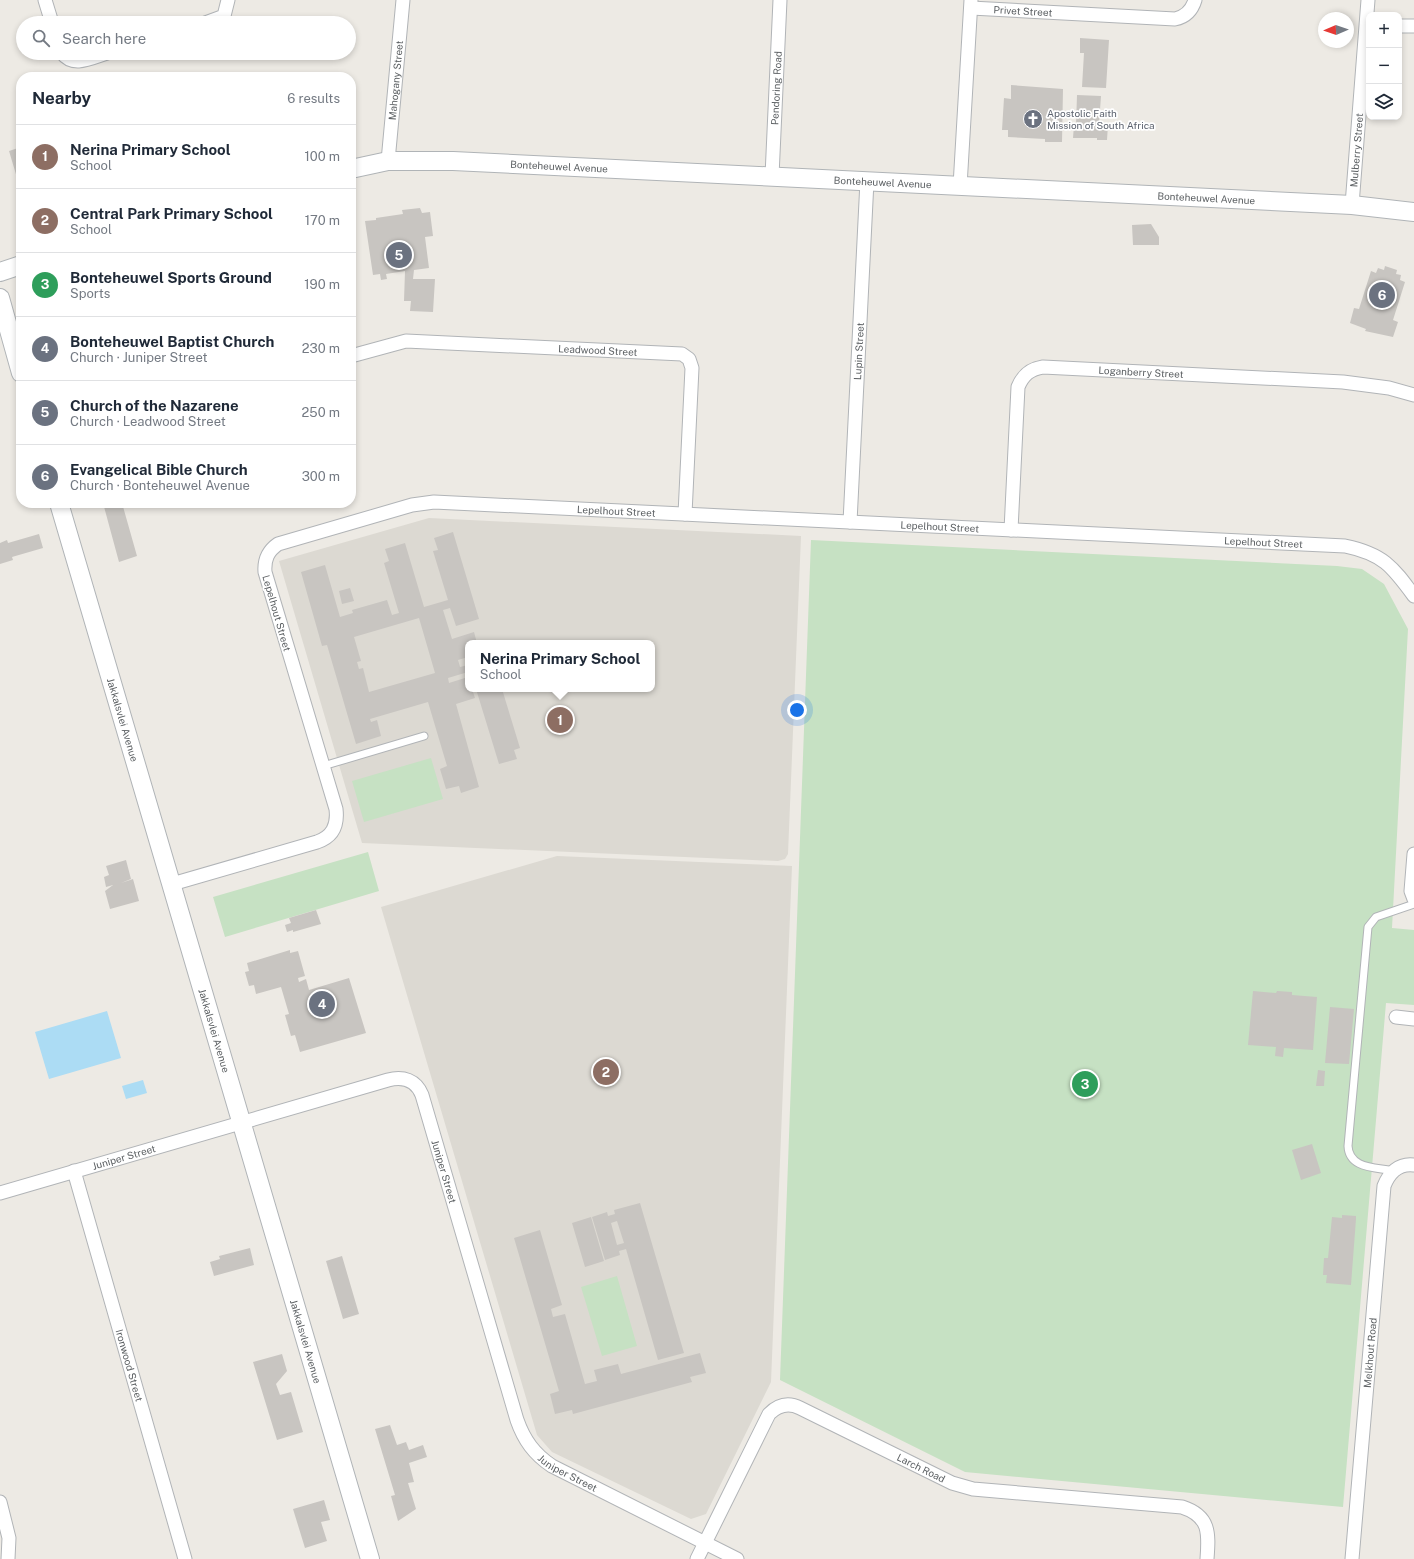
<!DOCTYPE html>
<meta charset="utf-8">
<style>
:root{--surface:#fff;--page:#f2f2f3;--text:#1f2937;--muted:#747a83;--line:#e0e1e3;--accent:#1a73e8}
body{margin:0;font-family:"Public Sans",sans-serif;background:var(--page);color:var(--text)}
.controls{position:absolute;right:12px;top:12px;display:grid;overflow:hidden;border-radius:8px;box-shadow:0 2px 6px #0003}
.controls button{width:36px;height:36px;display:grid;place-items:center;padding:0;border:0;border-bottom:1px solid var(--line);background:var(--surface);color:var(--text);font:20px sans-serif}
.compass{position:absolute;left:1318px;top:12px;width:36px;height:36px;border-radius:50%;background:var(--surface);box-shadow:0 2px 6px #0003;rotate:268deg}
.you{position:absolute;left:797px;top:710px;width:14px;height:14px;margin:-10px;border:3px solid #fff;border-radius:50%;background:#1a73e8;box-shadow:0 0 0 6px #1a73e833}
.badge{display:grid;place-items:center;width:26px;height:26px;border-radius:50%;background:var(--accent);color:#fff;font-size:13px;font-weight:700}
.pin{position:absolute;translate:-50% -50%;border:2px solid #fff;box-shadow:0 1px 4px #0006}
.popup{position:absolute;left:465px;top:640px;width:190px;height:52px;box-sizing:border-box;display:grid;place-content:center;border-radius:8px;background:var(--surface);filter:drop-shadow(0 1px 3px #0005);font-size:13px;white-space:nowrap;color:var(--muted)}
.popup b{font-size:15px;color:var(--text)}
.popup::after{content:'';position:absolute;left:50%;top:100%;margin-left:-8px;border:8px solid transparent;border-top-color:var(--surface)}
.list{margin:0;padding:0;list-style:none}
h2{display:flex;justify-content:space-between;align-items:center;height:52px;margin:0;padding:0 16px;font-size:17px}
h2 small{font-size:13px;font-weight:400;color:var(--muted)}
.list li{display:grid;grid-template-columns:26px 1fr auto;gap:12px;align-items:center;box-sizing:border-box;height:64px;padding:0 16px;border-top:1px solid var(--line)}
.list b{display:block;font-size:15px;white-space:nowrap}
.list p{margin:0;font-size:13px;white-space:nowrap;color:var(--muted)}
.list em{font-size:13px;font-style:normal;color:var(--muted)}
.icon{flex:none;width:22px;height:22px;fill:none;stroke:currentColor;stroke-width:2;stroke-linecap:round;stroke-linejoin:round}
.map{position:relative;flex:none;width:1414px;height:1559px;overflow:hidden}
.search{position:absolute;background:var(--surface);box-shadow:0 2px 6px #0003;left:16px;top:16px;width:340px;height:44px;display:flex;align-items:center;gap:10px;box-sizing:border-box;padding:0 14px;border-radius:22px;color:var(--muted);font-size:15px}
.panel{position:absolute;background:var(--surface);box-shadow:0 2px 6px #0003;left:16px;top:72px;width:340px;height:436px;border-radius:16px}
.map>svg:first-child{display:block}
.education{fill:#dcd9d2;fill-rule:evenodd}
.green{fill:#c6e1c3}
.water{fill:#acdcf4}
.building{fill:#c8c5c1;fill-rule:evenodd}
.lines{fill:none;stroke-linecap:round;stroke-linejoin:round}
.lane-casing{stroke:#b1b4b7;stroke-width:9}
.street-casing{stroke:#b1b4b7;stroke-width:15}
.secondary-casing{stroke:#b0b4b7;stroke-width:20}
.lane{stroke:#fff;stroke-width:7}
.street{stroke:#fff;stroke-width:13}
.secondary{stroke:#fff;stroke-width:18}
.labels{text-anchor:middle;stroke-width:3.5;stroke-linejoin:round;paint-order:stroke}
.street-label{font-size:10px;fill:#5c6063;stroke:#fff}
.worship-label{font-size:10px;fill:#5b616d;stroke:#fff;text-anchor:start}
</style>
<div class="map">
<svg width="1414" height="1559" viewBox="0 0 1414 1559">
<rect width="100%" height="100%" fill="#edeae4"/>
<!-- education -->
<path class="education" d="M429,518L801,536L788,854L785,859L778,861L362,843L279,561ZM468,643H652V689H468Z
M557,856L792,866L771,1382L706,1514L691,1519L552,1452L537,1435L381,907Z"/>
<!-- green -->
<path class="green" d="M811,540L1337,566L1362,569L1384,584L1408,629L1392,928L1414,930V1005L1386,1003L1343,1507L965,1472L780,1380Z
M431,758L443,799L364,822L352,781Z
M368,852L379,891L225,937L213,897Z
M617,1276L637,1346L602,1356L581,1287Z"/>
<!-- water -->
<path class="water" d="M107,1011L121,1058L49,1079L35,1032Z
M143,1080L147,1093L126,1099L122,1086Z"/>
<!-- building -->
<path class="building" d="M1080,38L1109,40L1106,88L1082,87L1084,53H1080Z
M1011,85L1063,89L1062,142H1045V139L1008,137V130H1002L1004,98L1011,99Z
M1077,95L1101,96L1099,124L1108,125L1107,140H1097V138H1073L1074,125H1076Z
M21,147V191L9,151Z
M420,208L422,213L430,212L433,236L425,237L429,268L414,270L413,279H435L433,312L410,311L411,301H404L405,271L386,274L387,279L381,280L380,274L373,275L365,221L376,220V218L403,214L402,210Z
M1151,224L1159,237V245H1133L1132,225Z
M1385,266L1397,270L1396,274L1401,275L1400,280L1405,282L1393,320L1398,322L1393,337L1365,331L1366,329L1350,323L1354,308L1359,309L1371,271L1376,273L1378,268L1384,270Z
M103,503H122L137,556L119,562Z
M453,532L479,619L456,626L450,608L443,610L452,639L474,632L477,643H468V657L458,660L460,667L468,665V672L448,678L449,683L468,677V689H472L475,698L456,704L479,787L461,793L459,786L446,789L440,769L447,766L428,702L370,719L371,722L377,720L381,736L356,744L327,645L322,646L301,572L325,565L340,617L353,613L352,610L387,600L392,615L399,613L384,563L389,561L385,549L405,543L424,607L448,600L433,551L438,550L434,538ZM419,618L435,673L369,692L363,668L359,669L357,662L361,661L354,637Z
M39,534L43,548L12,557L13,560L0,564V543L7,540L8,543Z
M350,588L354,601L342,604L339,591Z
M476,689H502L520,748L514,750L517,759L499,764Z
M126,860L131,879L121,883L133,879L139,901L110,909L105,891L113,885L106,887L104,877L109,875L106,866Z
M316,910L321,924L293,932V930L287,932L285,925L291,923L289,918Z
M290,950V953L298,951L305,976L298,978L299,982L306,979L309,990L349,978L366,1033L300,1052L295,1035L291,1036L285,1015L289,1014L281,987L256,994L254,985L249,986L245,972L249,971L247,963Z
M1253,991L1276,993L1277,991L1292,992V995L1317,997L1313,1050L1284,1048L1283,1057L1275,1056L1276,1047L1248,1045Z
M1330,1007L1354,1009L1349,1064L1325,1063Z
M1318,1070L1325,1071L1324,1086H1316Z
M1312,1144L1321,1173L1301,1180L1292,1150Z
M640,1203L684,1353L658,1360L626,1249L619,1251L620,1255L605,1260L592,1217L607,1212L608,1216L615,1214L614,1210ZM617,1221L624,1243L617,1245L611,1223Z
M1342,1215L1356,1216V1219L1351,1285L1326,1283L1327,1275H1323L1324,1258H1328L1332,1217L1342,1218Z
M591,1217L604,1261L585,1267L572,1223Z
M540,1230L562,1305L551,1309L553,1317L565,1314L585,1384L597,1381L594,1370L618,1364L621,1374L700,1353L706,1373L690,1377L692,1382L573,1414L572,1410L555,1414L550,1394L559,1391L514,1238Z
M250,1248L254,1265L214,1276L210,1262L220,1259L219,1256Z
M342,1256L359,1314L343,1319L326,1261Z
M282,1354L287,1371L276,1384L280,1395L291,1392L303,1432L277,1440L253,1362Z
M390,1425L397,1445L406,1442L409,1450L423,1445L427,1457L409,1463L414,1482L408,1483L416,1509L398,1521L391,1496L395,1495L375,1429Z
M324,1500L330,1520L321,1522L327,1541L305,1548L293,1509Z"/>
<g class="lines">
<!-- lane casing -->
<g class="lane-casing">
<path id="lane" d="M323,766L424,736
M1393,1171C1376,1167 1349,1169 1348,1146L1368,927L1376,917L1414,904"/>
</g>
<!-- street casing -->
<g class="street-casing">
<g id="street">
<path d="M45,0L52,23"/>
<path id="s1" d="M971,8L1175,19C1185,17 1192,10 1195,0"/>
<path d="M205,23L224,16L228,0"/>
<path d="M1399,26H1414"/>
<path d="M62,53C73,68 91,58 107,53"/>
<path id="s2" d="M388,161L403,0"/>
<path id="s3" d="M772,176L780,0"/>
<path d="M960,186L971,0"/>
<path id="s4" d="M1352,205L1368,0"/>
<path id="s5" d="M351,356L406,341L682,354L689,359L692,368L685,514"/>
<path id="s6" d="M850,522L867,181"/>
<path id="s7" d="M1011,530L1018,387C1023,375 1030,369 1043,367L1343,382L1389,388L1414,395"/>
<path d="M1414,854L1411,891L1414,899"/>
<path id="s8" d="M172,884L317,842C332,837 338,826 336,809L265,572C264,559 268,551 278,544L412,505L434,502L1345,546C1383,554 1392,566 1414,596"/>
<path d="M1396,1017L1414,1019"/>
<path id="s9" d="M74,1171L185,1559"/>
<path id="s10" d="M0,1193L388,1080C403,1076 416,1080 422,1095L517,1420C524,1440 534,1454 552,1466L737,1559"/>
<path d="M0,1502L9,1538L8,1559"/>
<path id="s11" d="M697,1559L769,1414C778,1405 788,1402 800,1408L952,1483L973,1489L1182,1507C1210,1516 1209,1533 1207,1559"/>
<path id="s12" d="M1352,1559L1384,1186C1389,1173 1399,1163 1414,1165"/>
</g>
</g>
<!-- secondary casing -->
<g class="secondary-casing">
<g id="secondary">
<path id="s13" d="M351,169L388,161H453L1352,205L1414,212"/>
<path d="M0,272L21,265"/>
<path d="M0,298L21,373"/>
<path id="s14" d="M59,503L370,1559"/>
</g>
</g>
<!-- lane -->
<use href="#lane" class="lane"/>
<!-- street -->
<use href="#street" class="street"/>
<!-- secondary -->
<use href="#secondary" class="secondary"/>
</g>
<!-- icons -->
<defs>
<g id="church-disc" transform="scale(1)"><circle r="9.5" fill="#6b7280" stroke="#fff"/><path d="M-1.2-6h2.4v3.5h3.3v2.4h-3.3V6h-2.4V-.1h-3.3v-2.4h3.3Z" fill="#fff"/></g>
</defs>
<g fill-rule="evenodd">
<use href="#church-disc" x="1033" y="119"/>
</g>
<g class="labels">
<!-- street labels -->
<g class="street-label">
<text dy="4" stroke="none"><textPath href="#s1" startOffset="52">Privet Street</textPath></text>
<text dy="4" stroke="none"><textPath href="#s2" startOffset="81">Mahogany Street</textPath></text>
<text dy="4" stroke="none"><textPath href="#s3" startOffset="88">Pendoring Road</textPath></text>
<text dy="4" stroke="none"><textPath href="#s4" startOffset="55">Mulberry Street</textPath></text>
<text dy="4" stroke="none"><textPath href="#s13" startOffset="209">Bonteheuwel Avenue</textPath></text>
<text dy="4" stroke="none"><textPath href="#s13" startOffset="533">Bonteheuwel Avenue</textPath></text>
<text dy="4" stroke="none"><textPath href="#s13" startOffset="857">Bonteheuwel Avenue</textPath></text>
<text dy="4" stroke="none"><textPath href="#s5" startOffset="249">Leadwood Street</textPath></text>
<text dy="4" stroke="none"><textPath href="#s6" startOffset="171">Lupin Street</textPath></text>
<text dy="4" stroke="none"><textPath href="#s7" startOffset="275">Loganberry Street</textPath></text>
<text dy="4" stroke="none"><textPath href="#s8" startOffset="817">Lepelhout Street</textPath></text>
<text dy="4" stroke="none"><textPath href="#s8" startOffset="1141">Lepelhout Street</textPath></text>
<text dy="4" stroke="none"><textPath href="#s8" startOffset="1465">Lepelhout Street</textPath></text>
<text transform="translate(277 613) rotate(74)" y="4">Lepelhout Street</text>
<text dy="4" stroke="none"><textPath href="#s14" startOffset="226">Jakkalsvlei Avenue</textPath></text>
<text dy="4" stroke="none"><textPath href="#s14" startOffset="550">Jakkalsvlei Avenue</textPath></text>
<text dy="4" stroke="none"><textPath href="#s10" startOffset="129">Juniper Street</textPath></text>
<text dy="4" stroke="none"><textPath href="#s10" startOffset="525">Juniper Street</textPath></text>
<text dy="4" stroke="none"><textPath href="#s14" startOffset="874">Jakkalsvlei Avenue</textPath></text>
<text dy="4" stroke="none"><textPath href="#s12" startOffset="207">Melkhout Road</textPath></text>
<text dy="4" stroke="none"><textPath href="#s9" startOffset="202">Ironwood Street</textPath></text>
<text dy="4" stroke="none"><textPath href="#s11" startOffset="331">Larch Road</textPath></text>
<text dy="4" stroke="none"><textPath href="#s10" startOffset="860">Juniper Street</textPath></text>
</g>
<!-- worship labels -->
<g class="worship-label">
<text x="1047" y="117">Apostolic Faith<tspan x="1047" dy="12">Mission of South Africa</tspan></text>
</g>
</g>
</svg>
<div class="controls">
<button>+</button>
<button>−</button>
<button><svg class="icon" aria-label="layers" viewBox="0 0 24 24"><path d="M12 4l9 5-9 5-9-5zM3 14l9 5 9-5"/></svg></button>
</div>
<svg class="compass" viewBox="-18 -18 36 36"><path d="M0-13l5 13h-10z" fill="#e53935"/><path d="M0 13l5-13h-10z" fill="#747a83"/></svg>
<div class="you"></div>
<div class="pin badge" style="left:560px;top:720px;background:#8d6e63">1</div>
<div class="popup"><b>Nerina Primary School</b>School</div>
<div class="pin badge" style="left:606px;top:1072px;background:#8d6e63">2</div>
<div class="pin badge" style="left:1085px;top:1084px;background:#2e9e5b">3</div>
<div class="pin badge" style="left:322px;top:1004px;background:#6b7280">4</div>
<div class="pin badge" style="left:399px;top:255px;background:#6b7280">5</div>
<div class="pin badge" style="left:1382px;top:295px;background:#6b7280">6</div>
<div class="search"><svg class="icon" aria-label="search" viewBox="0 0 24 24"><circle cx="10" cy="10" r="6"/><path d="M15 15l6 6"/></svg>Search here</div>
<section class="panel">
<h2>Nearby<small>6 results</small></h2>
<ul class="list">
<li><span class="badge" style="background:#8d6e63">1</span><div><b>Nerina Primary School</b><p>School</p></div><em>100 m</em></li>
<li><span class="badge" style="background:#8d6e63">2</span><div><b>Central Park Primary School</b><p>School</p></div><em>170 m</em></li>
<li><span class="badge" style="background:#2e9e5b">3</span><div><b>Bonteheuwel Sports Ground</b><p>Sports</p></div><em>190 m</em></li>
<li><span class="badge" style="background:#6b7280">4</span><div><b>Bonteheuwel Baptist Church</b><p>Church · Juniper Street</p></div><em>230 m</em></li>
<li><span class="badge" style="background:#6b7280">5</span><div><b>Church of the Nazarene</b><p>Church · Leadwood Street</p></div><em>250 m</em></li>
<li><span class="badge" style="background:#6b7280">6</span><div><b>Evangelical Bible Church</b><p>Church · Bonteheuwel Avenue</p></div><em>300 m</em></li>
</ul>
</section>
</div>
